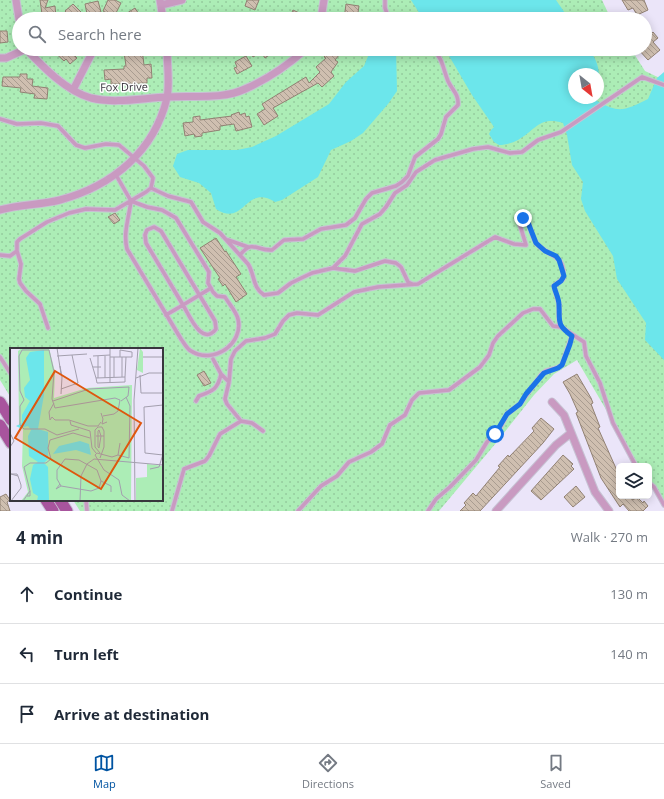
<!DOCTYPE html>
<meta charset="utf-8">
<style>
:root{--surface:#fff;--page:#f6f6f7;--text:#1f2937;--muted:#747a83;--line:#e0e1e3;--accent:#0054a2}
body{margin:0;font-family:"Open Sans",sans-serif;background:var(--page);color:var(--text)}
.controls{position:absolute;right:12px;bottom:12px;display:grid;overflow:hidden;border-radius:6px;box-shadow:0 2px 10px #0003}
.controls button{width:36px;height:36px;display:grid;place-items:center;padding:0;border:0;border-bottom:1px solid var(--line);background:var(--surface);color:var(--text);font:20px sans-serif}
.compass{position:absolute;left:568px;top:68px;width:36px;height:36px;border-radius:50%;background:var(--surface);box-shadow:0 2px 10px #0003;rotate:149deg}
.stop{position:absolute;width:12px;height:12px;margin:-9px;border:3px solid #1a73e8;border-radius:50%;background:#fff}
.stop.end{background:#1a73e8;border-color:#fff;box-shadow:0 1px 4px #0008}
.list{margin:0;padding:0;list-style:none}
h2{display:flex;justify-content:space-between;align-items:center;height:52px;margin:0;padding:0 16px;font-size:17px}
h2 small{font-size:13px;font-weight:400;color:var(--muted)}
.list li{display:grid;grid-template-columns:26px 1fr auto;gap:12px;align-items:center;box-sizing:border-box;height:60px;padding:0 16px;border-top:1px solid var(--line)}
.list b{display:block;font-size:15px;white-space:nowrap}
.list em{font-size:13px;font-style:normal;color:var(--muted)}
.icon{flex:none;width:22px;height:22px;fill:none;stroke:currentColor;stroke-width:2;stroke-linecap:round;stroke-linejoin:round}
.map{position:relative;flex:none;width:664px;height:511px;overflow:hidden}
.search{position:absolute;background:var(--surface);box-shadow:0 2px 10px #0003;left:12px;right:12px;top:12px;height:44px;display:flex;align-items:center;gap:10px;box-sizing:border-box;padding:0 14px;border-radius:22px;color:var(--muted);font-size:15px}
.sheet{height:232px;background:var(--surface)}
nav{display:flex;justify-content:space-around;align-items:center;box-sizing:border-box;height:56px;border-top:1px solid var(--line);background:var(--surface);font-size:11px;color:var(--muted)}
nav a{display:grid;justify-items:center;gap:2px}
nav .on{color:var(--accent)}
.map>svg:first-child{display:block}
.grass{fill:url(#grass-dots);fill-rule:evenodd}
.water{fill:#6ce6eb}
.building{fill:url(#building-back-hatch);stroke:#918173}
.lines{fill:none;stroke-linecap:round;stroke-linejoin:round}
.lane-casing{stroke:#c7c2d3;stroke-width:5.5}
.street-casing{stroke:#c7c2d3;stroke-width:9}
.primary-casing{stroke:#c7c2d3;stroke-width:13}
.lane{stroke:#c99ac1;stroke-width:3.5}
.street{stroke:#c99ac1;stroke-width:7}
.primary{stroke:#a8549d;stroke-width:11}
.route{stroke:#1a73e8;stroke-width:5}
.labels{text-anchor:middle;stroke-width:3;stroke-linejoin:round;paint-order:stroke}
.street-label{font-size:11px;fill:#38363d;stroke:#fff}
.inset-road{fill:none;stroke:#a39fae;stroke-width:1}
.view{fill:#df570e;fill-opacity:0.15;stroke:#df570e;stroke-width:2}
.inset-edge{fill:none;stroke:#38363d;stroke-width:2}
</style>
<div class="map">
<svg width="664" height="511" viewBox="0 0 664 511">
<defs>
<pattern id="grass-dots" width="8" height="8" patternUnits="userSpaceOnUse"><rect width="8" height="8" fill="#acedb6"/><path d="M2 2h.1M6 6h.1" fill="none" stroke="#95cc9d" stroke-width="1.8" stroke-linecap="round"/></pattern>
<pattern id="building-back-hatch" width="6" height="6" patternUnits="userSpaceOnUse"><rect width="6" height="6" fill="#cfbfb0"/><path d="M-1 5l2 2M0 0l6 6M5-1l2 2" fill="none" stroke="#a99c90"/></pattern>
</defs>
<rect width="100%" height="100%" fill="#ebe5f9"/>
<!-- grass -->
<path class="grass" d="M0,0H602L611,19H19V49H631L645,71L664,80V507L649,483V466H639L577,360L554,374L534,395L496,443L439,511H80L73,500H162V349H11V398L0,380ZM574,74H598V98H574Z"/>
<!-- water -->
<path class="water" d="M411,0H556L569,19H423Z
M371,49H396L397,91L388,104L363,133L351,141L331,150L318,177L282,200L275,202C245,183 245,228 216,209L211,193L199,183L180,177L173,166L177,154L188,150H237L252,147L276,136L329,104L346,82L364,66Z
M445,49H589C595,58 601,68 598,80V74H574V98H596L597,101C620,114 625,110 648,99L657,78L664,72V360L645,340L646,323L617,279L613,256L585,211L581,199L583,182L572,165L567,135L563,123C539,116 536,130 518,140C512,143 505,145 499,145L494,142L489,134L491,130L494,127L472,95Z"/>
<!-- building -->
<path class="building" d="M40,0H48L45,8L55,6L56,17L29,19V16L42,14Z
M108,0H115L121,3L114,17L103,11Z
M247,0H259L255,10L245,6Z
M622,0H644L648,10L637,15L633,8L628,10Z
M98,1L101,12L87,14L85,4Z
M73,4L83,14L78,16L81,19H72L65,11Z
M346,4L359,6L357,19H344Z
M135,8L142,19H118Z
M293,10L312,19H289Z
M0,31H7L8,42L0,43Z
M653,32L658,38L653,42L660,50L648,60L638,49H645V39Z
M51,49H68L77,58L70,64L66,59L64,61Z
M129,49H142L144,65L151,64L152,78H147V83L111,84V79L105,80L104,70L124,69V66H126L124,52H129Z
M249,49H278L265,58L261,52L253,57Z
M331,49H344L335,60L338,62L331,72L334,76L322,87L318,83L273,108L278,116L264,125L257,114L265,109L262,104L306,77L309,83L320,72L316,67L326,58L324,57Z
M246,56L252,66L237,74L234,68L237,67L235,62Z
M20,74H27V79H33L32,86L48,88L47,99L34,98L35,94L20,92L21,88L2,86L3,77H20Z
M239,112L240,115L245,113L246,117L249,116L252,127L236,131L234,124L220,126V130L202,133V136L195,137L194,134L185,136L183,123L193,122V117L200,116V120L232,116L231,115Z
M115,213L120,220L114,224L108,217Z
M216,238L225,252L226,251L241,274L236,277L247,294L236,302L225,284L223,286L218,279L220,278L200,248Z
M204,371L211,383L204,386L197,375Z
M577,374L591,398L593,403L591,404L600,427L598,428L619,475V496H630L633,500L637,497L643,503L644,501L648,506L643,511H629L623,504L620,507L601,478L576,413L578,412L570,394L563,382Z
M541,418L554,429L543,443L480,511H460L466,505L464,503L473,493L476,496L500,467L498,466L508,455L509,457L534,431L532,428Z
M563,455L573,464L571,466L574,469L541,500L531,491Z
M576,486L585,497L573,507L564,497Z
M6,494L10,500L7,502L10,511H0V497Z"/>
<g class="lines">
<!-- lane casing -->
<g class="lane-casing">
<path id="lane" d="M385,0V8L389,19
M0,119L17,124L41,123L58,126L76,145L85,148L106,144L119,145L144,166L153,178L151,188L146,192L115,210L86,209L69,213L47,222L20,239L17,242V251
M116,175L131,201L147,207L162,210L176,218L209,272L208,283L213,292L217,296L225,297C229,304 236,311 238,319C244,344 213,365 191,351C187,349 184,343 181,339L127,249C123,233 129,217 131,201
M151,188L168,196L191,202L203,222L220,233L248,264C255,275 252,287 264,295L278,293L291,283L312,273L333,268L355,271L385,261L396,263L401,267L408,282L412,284
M228,240L248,247
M0,255L10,256L17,251L21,264L19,279L20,283L26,291L40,304L48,328
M240,255C253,239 256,251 272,250L284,240L303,239L321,229L346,225L355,218L366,199L372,193L396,186L402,182L408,176L415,157L438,139L441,134L446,117L458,105C459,94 452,90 448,81C443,69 443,59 433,49
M333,268L345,256L362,224L380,214L386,207L395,193L407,185L416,172L435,160L473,149L488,147L510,153L522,152L538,140L561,132L642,77L664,85
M166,315L183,305C189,315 202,347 216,329L215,321L161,231L154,227L147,230L145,235L146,243L183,305L211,288
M0,357L11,374
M213,359L221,374
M229,382L231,359L235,351L246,341L265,338L275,334L283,321L289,315L297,313L318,315L354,292L378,287L418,284L495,237L514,244L526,245L519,222L523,218L527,220C531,228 531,236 537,244C548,257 566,253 563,279L554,286L559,304V319L561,327
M196,401L199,396C213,391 218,389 221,374L229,382L225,399L227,404L241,421L252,423L263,431
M649,483L654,487L664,505
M86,500L87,511
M172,511L184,469L205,461L209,456L220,434L241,421
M298,511L321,486L337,476L349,462L371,452L382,444L390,425L405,415L412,400L419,393L449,390L480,367L489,355L493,343L498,336L523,313L533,309H540L553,326L561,327L584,342L586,356L600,383L613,423L636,466
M428,511L436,499L450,487L476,460L487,442L499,430L507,414L520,404L541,375L546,371L557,368L562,365L572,336"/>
</g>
<!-- street casing -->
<g class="street-casing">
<path id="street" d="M16,0L19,19
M160,0L163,19
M161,5L182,0
M321,19L324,0
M26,49C43,67 66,91 91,98C115,104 143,98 167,97C192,95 222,100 245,89C266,80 288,65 306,49
M0,58H6L26,49
M73,90L94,49
M0,210C20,204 41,205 60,200C112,186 154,152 167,98C170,83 167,64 167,49
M552,402L564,415L595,492L609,511
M496,511L556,445L571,433"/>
</g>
<!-- primary casing -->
<g class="primary-casing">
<path id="primary" d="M0,402L11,420
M0,425L11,443
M46,500L53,511
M60,500L67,511"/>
</g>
<!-- lane -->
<use href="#lane" class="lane"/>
<!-- street -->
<use href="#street" class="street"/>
<!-- primary -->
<use href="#primary" class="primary"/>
</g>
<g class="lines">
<!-- route -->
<path class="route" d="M495,434L507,414L520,404L526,394L544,373L558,368L562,365L570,344L572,336C556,324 560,322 559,305C559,298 555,292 554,286L561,281L564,276L559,260L556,256L545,251L536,243L527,220L523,218"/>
</g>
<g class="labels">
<!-- street labels -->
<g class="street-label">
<text transform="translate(124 87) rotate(-1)" y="4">Fox Drive</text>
</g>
</g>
<!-- overview -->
<g transform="translate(10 348)">
<rect width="153" height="153" fill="#ebe5f9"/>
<path d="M12,0H39L45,24L44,50L77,40L122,37L121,153H11L18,144L12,118L13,82L9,76L8,3ZM130,0L133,4V25L127,22Z" fill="#acedb6"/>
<path d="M137,116L153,118V153H126V130L137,129Z" fill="#acedb6"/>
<path d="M34,2V47L28,81L38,84V111L34,115L38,119L39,153H27L28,148L23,145L20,131L23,117L28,114L19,108L18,88L21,82L18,78L10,80L6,78L12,75V67L20,53L15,49L14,40L20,32L16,10L20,4ZM70,93L79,96L81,107L66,102L43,106L49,98Z" fill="#6ce6eb"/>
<path class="inset-road" d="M47,0L51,26M100,0V34M47,8L77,6M83,8L100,7M95,8V30M100,9H122V4L110,2V9M104,9V29M112,9V29M133,9H153M80,10L86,30L115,29L116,9M50,18L52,29L51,46M83,19H88V8M130,27L131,45H153M86,30L87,35L115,34V29M88,30V19H91M126,30L139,25H153M0,34V82M51,41L68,35L62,7M43,53L79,41L119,39L118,48L111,53M44,55L39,64L40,72L42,69L45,72H59L78,78H88L91,74M91,65L93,71L92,76L97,74M60,73L61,77L80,83L82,100L86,105M69,81L47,87L35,81H14L10,77V58L14,52L10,43L9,8L12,2H39L44,24L42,51L45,60L105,50L110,52L108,63L104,66L93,68M0,85L4,93L0,99M86,88H91L89,100L88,99V83L89,82L91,88H94M110,95L108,107L119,110L120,58L116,49M108,107L102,109L87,105L85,107L94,122L109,132L112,147L120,153M153,107L135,105L134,59L153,57M90,110L94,99V83L92,79H88L85,82V99L90,105M55,111L69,112L87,122L91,133L89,140L81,143L51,138L47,131V122ZM140,121L149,119L153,106M91,133L101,138V144M50,136L46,141L51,138M20,143L14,119L20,115H36L41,111L38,100L40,92L63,85L80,90M1,153L11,140V137L8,128L7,126H1L8,128M13,153L20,143V148H17M70,153L71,128L77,116L84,111L153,117M125,153L124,52L128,0"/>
<path class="view" d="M45,23L131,75L91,141L5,90Z"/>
<rect width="153" height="153" class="inset-edge"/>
</g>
</svg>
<div class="controls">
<button><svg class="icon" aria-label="layers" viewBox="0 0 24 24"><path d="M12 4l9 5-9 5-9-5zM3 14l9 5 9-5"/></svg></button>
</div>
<svg class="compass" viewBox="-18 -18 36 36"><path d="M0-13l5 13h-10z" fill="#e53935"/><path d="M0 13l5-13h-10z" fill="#747a83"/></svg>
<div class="stop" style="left:495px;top:434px"></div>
<div class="stop end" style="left:523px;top:218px"></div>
<div class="search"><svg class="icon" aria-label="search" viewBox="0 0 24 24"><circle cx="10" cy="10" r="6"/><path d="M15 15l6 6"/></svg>Search here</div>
</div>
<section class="sheet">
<h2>4 min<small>Walk · 270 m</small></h2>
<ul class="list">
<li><svg class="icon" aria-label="ahead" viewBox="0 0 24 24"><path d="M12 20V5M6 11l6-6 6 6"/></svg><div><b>Continue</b></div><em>130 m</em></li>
<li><svg class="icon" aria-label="left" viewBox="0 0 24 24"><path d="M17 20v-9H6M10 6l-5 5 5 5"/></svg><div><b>Turn left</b></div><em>140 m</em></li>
<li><svg class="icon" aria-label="arrive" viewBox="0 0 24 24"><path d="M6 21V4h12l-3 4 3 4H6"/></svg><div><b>Arrive at destination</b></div></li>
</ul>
</section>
<nav>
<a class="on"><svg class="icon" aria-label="map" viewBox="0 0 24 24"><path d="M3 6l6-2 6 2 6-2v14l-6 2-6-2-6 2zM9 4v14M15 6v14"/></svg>Map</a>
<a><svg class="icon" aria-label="directions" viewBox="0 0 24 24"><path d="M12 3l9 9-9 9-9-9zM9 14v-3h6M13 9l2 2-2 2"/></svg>Directions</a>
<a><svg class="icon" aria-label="saved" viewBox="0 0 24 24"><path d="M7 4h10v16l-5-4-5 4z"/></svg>Saved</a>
</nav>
